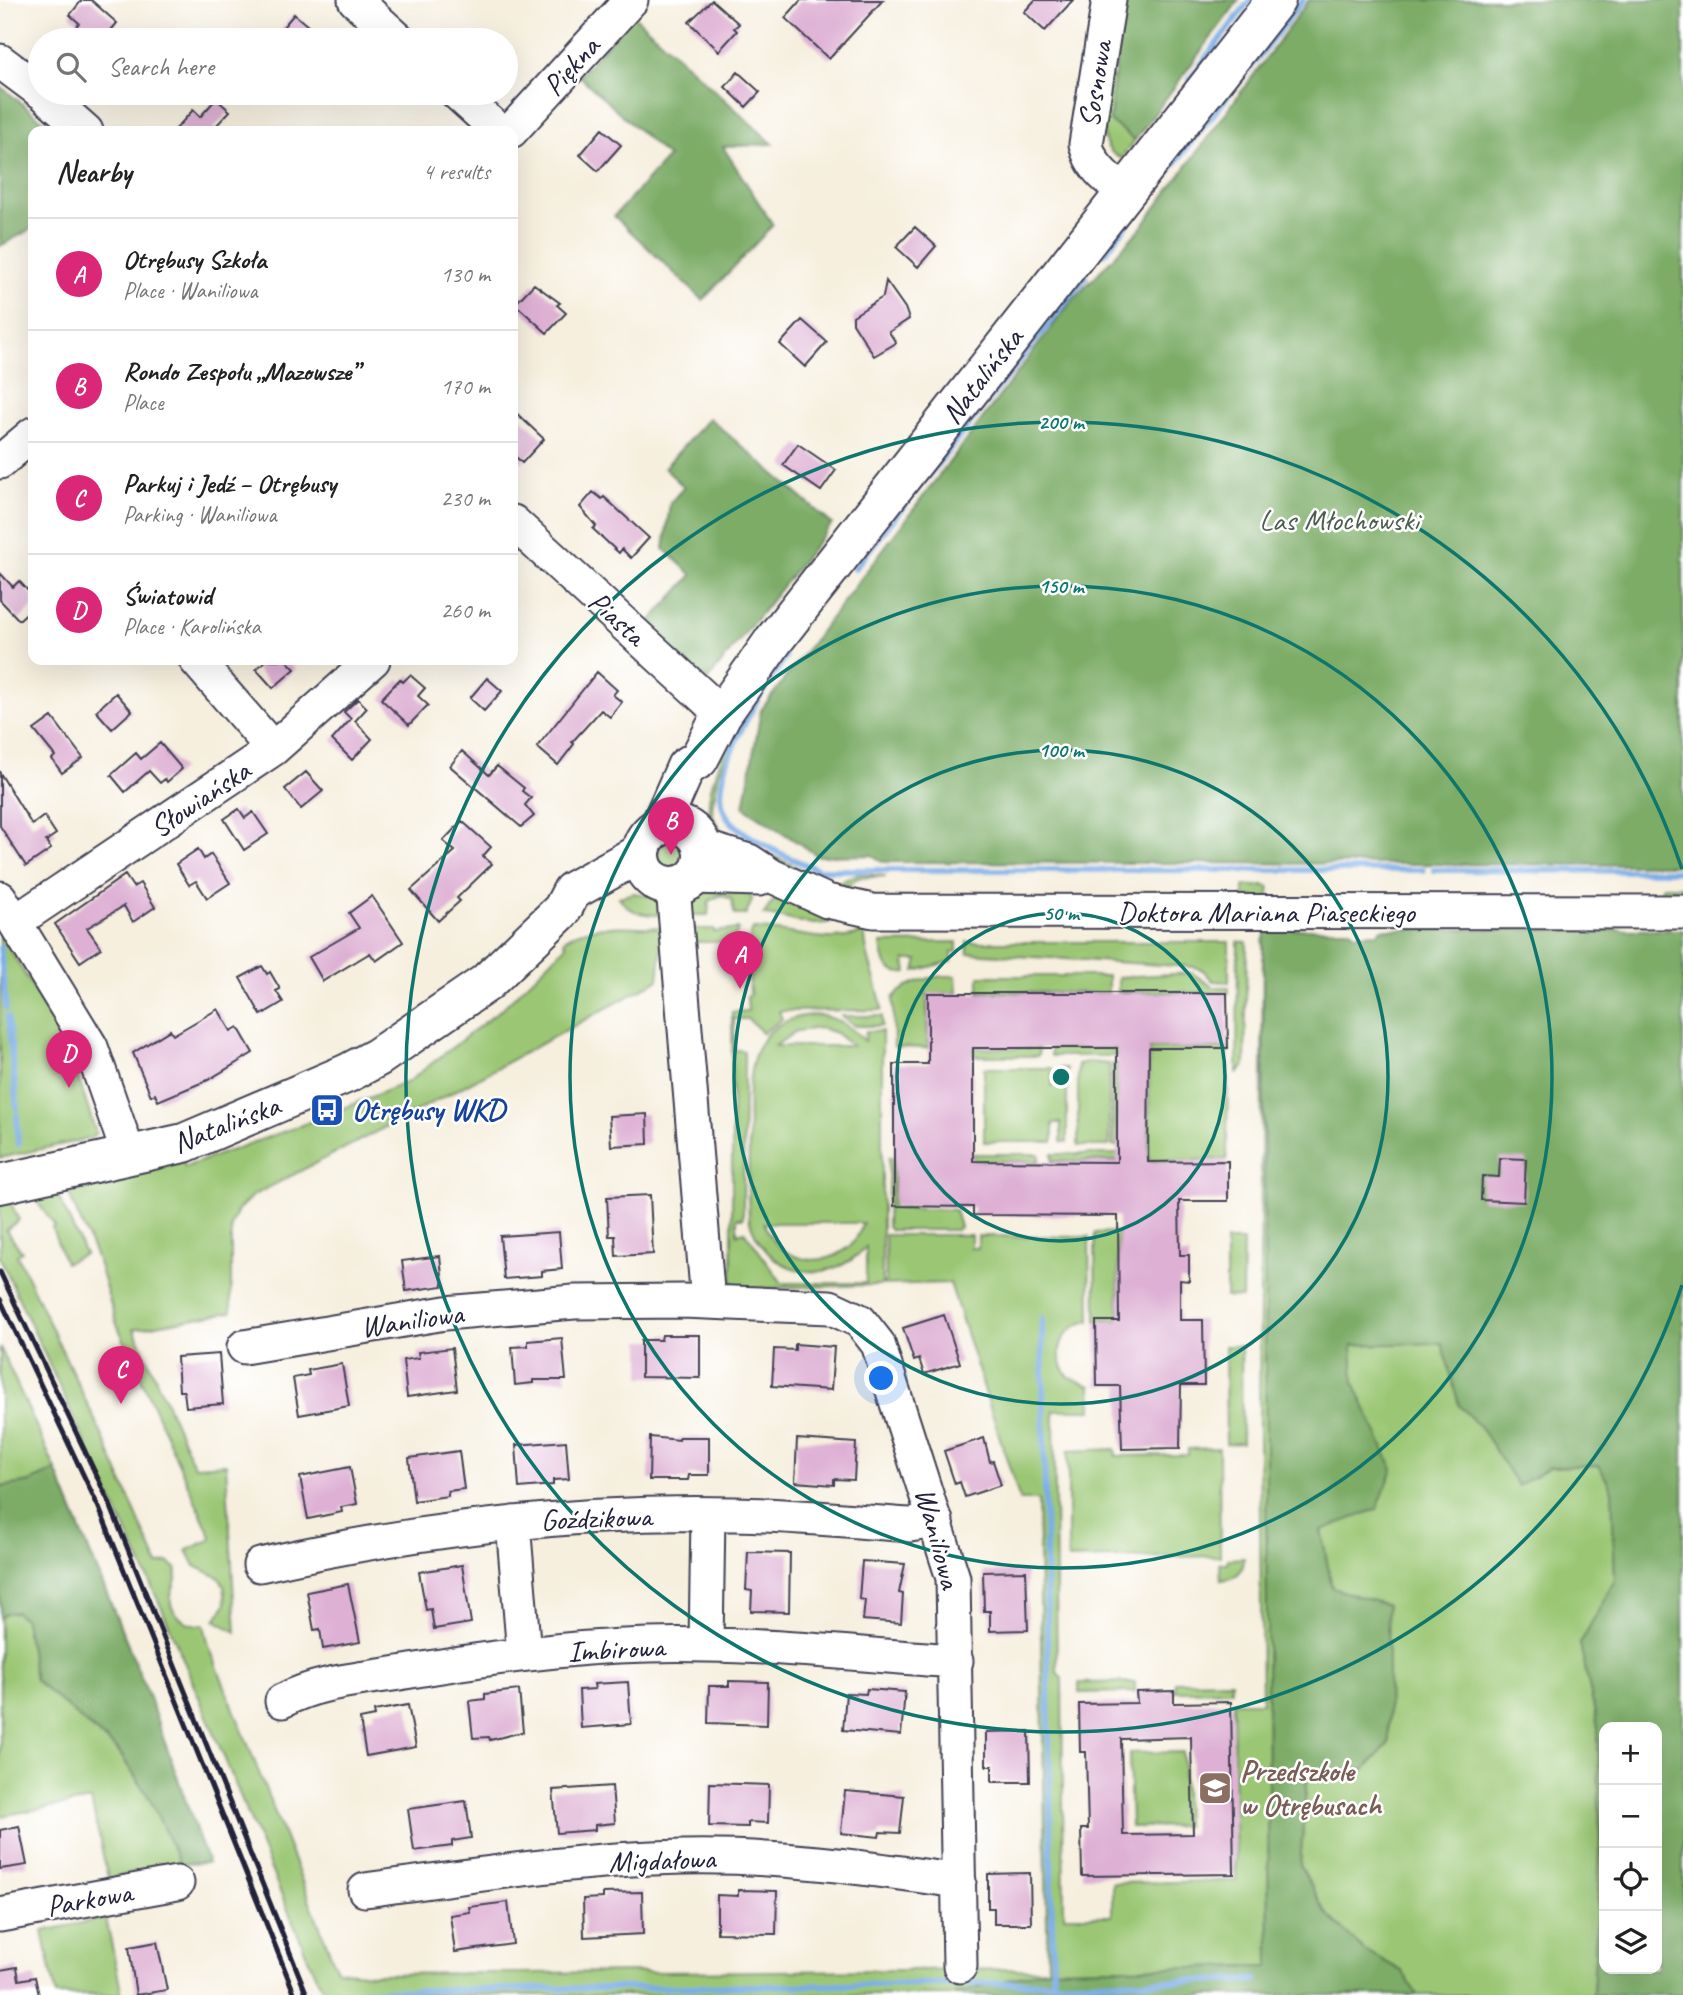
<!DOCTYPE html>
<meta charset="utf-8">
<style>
:root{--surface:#fff;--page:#f2f2f2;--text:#222;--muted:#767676;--line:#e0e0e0;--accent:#db2777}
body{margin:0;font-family:Caveat,sans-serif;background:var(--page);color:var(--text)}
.controls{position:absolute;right:21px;bottom:21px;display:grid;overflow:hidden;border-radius:14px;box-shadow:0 7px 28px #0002}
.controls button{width:63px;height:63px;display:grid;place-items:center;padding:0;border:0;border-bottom:2px solid var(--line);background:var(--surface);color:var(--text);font:35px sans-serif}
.you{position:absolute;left:882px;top:1379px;width:24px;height:24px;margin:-18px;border:5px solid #fff;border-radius:50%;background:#1a73e8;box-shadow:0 0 0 10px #1a73e833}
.badge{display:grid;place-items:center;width:46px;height:46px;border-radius:50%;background:var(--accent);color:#fff;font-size:23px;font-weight:700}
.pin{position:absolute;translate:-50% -58px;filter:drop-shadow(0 2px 4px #0008)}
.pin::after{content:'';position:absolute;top:37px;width:24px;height:21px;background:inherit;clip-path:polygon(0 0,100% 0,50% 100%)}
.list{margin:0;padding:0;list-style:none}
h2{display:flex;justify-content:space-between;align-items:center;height:91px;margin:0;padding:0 28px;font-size:30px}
h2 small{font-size:23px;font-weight:400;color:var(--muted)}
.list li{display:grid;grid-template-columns:46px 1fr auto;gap:21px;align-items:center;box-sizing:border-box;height:112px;padding:0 28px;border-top:2px solid var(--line)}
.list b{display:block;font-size:26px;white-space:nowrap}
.list p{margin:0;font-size:23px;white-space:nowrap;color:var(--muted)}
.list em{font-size:23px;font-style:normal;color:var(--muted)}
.icon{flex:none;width:38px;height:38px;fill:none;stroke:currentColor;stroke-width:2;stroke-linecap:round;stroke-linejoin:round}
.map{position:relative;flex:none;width:1683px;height:1995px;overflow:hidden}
.search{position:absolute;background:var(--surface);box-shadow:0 7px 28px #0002;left:28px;top:28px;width:490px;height:77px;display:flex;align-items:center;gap:18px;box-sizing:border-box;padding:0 24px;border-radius:38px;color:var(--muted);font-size:26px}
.panel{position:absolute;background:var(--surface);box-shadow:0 7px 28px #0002;left:28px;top:126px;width:490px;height:539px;border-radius:14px}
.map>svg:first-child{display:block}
.green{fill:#9bc774;stroke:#5e7458;stroke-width:2;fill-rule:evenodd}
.forest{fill:#7cac66;stroke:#4f6750;stroke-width:2;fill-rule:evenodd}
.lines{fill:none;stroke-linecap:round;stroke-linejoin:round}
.stream{stroke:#7bade7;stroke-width:6}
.building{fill:#deb1d4;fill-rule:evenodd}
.minor-casing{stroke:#424153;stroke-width:37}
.major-casing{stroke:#424153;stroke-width:42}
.minor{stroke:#fff;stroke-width:33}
.major{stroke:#fff;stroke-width:38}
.rail{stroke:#22223b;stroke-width:5}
.ring{fill:none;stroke:#0f766e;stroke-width:3.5}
.labels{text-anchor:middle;stroke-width:5;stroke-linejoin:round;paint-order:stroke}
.street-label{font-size:30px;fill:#22223b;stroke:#fff}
.park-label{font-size:30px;fill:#4c5c4f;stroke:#fff}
.transit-label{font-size:30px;font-weight:bold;fill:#164399;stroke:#fff;text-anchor:start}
.education-label{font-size:30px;font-weight:bold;fill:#785e54;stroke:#fff;text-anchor:start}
.centre{fill:#0f766e;stroke:#fff;stroke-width:3.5}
.ring-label{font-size:21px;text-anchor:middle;font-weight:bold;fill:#0f766e;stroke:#fff;stroke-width:5;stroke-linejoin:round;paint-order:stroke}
</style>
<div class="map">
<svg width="1683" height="1995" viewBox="0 0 1683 1995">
<rect width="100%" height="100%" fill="#fff"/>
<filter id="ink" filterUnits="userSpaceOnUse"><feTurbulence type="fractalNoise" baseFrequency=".0143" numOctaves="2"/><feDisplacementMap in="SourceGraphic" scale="14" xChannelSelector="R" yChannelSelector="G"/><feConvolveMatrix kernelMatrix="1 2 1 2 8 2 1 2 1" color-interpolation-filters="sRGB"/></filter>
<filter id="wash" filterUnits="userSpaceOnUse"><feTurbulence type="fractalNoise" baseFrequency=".00686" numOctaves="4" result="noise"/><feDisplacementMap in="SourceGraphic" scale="28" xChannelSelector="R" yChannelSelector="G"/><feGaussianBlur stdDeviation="1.57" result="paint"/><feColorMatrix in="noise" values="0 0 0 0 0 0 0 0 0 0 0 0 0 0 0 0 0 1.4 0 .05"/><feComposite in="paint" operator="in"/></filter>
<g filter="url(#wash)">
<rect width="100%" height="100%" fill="#f6efde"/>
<!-- green -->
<path class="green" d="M1110,77L1115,78L1110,121L1135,140L1121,158C1091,147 1107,102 1110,77Z
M745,715L719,774L712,807L714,819L727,839L779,859L833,886L857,874L886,876L857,878L840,894C815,882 727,849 715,830C704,812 709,791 716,773C723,752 730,732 745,715Z
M658 855a13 13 0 1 1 26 0a13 13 0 1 1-26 0Z
M1244,886H1269V898H1244Z
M1662,886H1683V902L1661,898Z
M696,891L750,894L752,900L746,915H735L731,899L721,895L709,901L708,915H684L688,896Z
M635,893L659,898L665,915C646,915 630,915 619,897Z
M785,897L836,918C820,933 783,915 763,915L773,901Z
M668,928L662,942L658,980L449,1094L252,1196L238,1210L231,1226V1312L134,1329L194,1466L226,1464L236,1632L215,1620L226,1604L224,1585L218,1577L195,1566L187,1550L212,1539L116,1322L98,1262L70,1197L71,1192L96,1186L95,1176L182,1159L185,1167L299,1126L408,1082L504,1007L566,946L564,940C591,920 635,928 668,928Z
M686,929H714V932L738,929L734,942H687Z
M753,929C789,929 830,947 865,932C864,955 879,985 882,1010L779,1011L782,1019L763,1033L748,1019H734L735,1050L744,1051L743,1218H737V1234L745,1232L782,1283H866V1247C827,1290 763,1274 749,1218C747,1192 749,1165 749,1138C749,1090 740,1027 804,1016C829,1012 848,1024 865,1041L866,1031H882V1283L886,1281L885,1235H971V1248H978V1236L1089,1237L1090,1321C1062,1326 1050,1354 1069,1377L1091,1386L1092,1410H1054L1057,1672L1062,1678L1064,1916H1112V1883L1236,1881L1233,1702H1262L1259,1423L1263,942L1269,1966L1048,1969L952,1995H326L313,1970L163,1611L0,1258V1196L10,1201L19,1220L6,1230L22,1252L17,1255L103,1437L158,1565L168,1562L176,1568C179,1580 173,1583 171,1595C168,1614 186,1626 204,1625L209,1646L337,1970L372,1974L1048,1969L1038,1500H1020L950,1283L732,1289V1012L748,1011L747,996L750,995L748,942ZM821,1028L836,1033L852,1046H775L796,1031ZM764,1223H863C849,1273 779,1271 764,1223Z
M0,933L67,1044L96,1133L91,1138L0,1158Z
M957,942V952H952V961L915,971L918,960H905L907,973C886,975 883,961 881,943Z
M967,942H1229V982L1213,981L1203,970L1194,967L968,953Z
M1238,942H1247L1245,1065L1237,1074Z
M1192,973L1213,987H1229V993L1118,992V977Z
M956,976L957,993L927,994L928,1048L894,1047L893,998C908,981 934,975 956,976Z
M979,976H1108V993L979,992Z
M841,1016H882V1026H855Z
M973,1048H1039L1038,1056H973Z
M1051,1048H1132L1133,1056H1051Z
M1149,1048L1228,1049L1227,1159L1149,1161Z
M1088,1062L1109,1064V1146H1078V1064Z
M1112,1064H1117V1146H1112Z
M984,1068H1052V1086H1060L1061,1068H1067V1142H1061V1123H1053V1142H984Z
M1434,1124L1459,1405L1480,1427L1518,1485L1550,1467L1599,1465L1613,1491L1615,1580L1580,1644L1598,1727L1600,1852L1593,1995H1417L1402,1971L1364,1950L1326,1913L1300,1866L1307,1776L1364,1770L1389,1743L1387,1605L1332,1589L1321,1529L1377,1509L1286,1263Z
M973,1154H1039V1161H973Z
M1052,1154H1132V1161H1052Z
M889,1157L953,1160H894L892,1208L955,1210L960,1227L956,1230H890L887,1227Z
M50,1193L59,1198L85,1254L65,1263L52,1228L55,1226L37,1202L41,1195Z
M1118,1232L1119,1321H1096L1095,1233Z
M1226,1241H1243L1242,1298L1226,1297Z
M1225,1346H1241L1242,1443L1226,1444Z
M0,1347L56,1470L30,1482L0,1487Z
M1219,1448L1220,1556L1068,1559V1451L1115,1449L1116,1456L1188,1455V1449Z
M1244,1558C1244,1574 1234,1579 1221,1580L1220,1563H1227L1228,1559Z
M16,1612L25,1620L35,1680L117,1750L150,1799L180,1864L108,1878L91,1800L0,1816V1618L7,1613Z
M1231,1681V1690L1175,1691V1682Z
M1135,1682V1692L1079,1693V1683Z
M1183,1752L1185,1826L1131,1827L1129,1753Z
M106,1918L122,1995H56L43,1931Z"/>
<!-- forest -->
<path class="forest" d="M1122,0H1239L1135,140L1110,121Z
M1309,0H1683V865L883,862L872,855L818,856L744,807L761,710L1071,302L1140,229Z
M633,15L773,144L723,147L773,225L703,300L614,216L668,157L579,76Z
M0,86L56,131H33V228L0,246Z
M709,418L832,524L707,681L646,626L692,575L664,549L670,503L684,487L664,468Z
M1267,929H1351L1354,934L1378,933L1381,929L1683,930V1995H1593L1600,1852L1598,1727L1580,1644L1615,1580L1612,1491L1599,1465L1550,1467L1518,1486L1480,1427L1459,1405L1442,1343L1352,1345L1354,1383L1393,1469L1377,1509L1321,1530L1332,1588L1387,1605L1389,1743L1364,1770L1307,1776L1300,1865L1326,1913L1364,1950L1402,1971L1417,1995H952L1048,1969L1269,1966L1263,942ZM1604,1727H1657V1969H1604Z
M56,1470L144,1684L208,1863L180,1864L150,1799L118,1750L35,1680L25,1620L16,1612L7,1613L0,1618V1487L30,1482Z"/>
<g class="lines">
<!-- stream -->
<path class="stream" d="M1190,79L1250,0
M1104,254L1303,0
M854,569L1086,277
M785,657C764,689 699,783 729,819C747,840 793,860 819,870H1423
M1434,870L1683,871
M0,948L6,1008
M8,1017L17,1109
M17,1116L18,1144
M1042,1318L1045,1496
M1045,1501L1053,1981
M362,1991L1256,1980"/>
</g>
<g id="blocks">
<!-- building -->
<path class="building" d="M82,0H91L117,23L103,40H74L81,31L76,27L79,23L70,15Z
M712,0L739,24L734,28L737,31L719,51L689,22Z
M801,0H883L829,59L785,18Z
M1035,0H1073L1045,31L1024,12Z
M294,14L324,40H286L278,33Z
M738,72L760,92L746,107L725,87Z
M216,99L230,111L213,129L216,131H174L193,110L200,117Z
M602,129L621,145L598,171L580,155Z
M915,227L936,246L918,267L896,247Z
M886,281L905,308L909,319L889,332L896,343L874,356L853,323V316L883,297Z
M534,284L560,303L557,305L566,313L547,333L515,304Z
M802,320L827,342L805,367L780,344Z
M513,410L544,439L522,463L513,454Z
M798,444L836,470L821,491L783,465Z
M593,492L602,499L604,497L649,538L631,558L622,549L619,553L593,529L596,526L580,507Z
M0,573L13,587L19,581L33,596V607L19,620L0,600Z
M267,660H286L295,669L273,688L256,669Z
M597,672L617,690L613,695L622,702L610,717L601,710L572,742L574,744L558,765L537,747Z
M410,675L425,688L418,696L428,705L409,725L381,699L400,679L403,682Z
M487,678L502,691L484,711L470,698Z
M116,693L132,711L112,729L96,711Z
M358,699L367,708L355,721L372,739L352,760L332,740L351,719L344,712Z
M52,717L83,758L62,773L52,759L55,756L34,730Z
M160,743L182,769L167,782L165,779L160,783L149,771L125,792L111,775L136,753L141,759Z
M462,751L489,775L497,766L524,788L522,791L531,798L525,805L534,816L521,827L450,766Z
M306,772L323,791L301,809L285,789Z
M0,773L32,825L44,816L56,834L46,841L51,849L26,866L0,826Z
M239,809L245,818L253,812L268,834L244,850L224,819Z
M462,821L491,847L483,856L492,864L457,898L460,901L438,921L411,890L455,851L443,841Z
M198,849L204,859L211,854L230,883L207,898L196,881L189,885L176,864Z
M125,875L133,887L140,883L155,907L133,922L124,906L87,928L101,948L80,962L55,924Z
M372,896L403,942L376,961L370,953L323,981L309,957L359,928L349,913Z
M262,966L267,974L270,972L280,989L276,991L283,1002L261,1015L240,978Z
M928,993H1227L1228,1048H1149L1148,1162L1228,1161V1201H1179L1180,1255H1189V1281L1180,1280V1320H1203L1204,1385H1181L1180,1448L1122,1449L1120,1386H1097L1096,1321H1119L1118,1216L973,1215V1207L894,1206V1064H928ZM973,1048H1117V1162L973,1161Z
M218,1009L231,1031L238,1027L253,1053L208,1080L158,1101L155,1094L151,1096L133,1053L170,1030L173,1035Z
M647,1114L648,1144L611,1146L609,1116Z
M1500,1158L1526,1159L1524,1202L1481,1200L1482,1176L1499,1177Z
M650,1195L653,1254L616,1256L615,1236H609L607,1197Z
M559,1232L562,1269L542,1271V1276L504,1279L500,1236Z
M440,1256L443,1286L406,1291L402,1261Z
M944,1315L960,1363L924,1374L919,1359L914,1361L903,1328Z
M662,1335H700V1378L641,1377V1340H661Z
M562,1338L566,1380H533V1383L515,1385L512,1347L528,1346V1341Z
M795,1344L834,1347L831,1390L772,1386L774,1349L795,1350Z
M452,1348L457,1390L407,1397L403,1360L419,1358L418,1352Z
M219,1354L223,1404L186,1407L184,1391H179L177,1357Z
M342,1364L349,1406L299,1415L293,1378L309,1375L308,1370Z
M650,1437L679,1440V1437H709V1475H689L688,1480H649Z
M984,1438L990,1462L993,1461L1001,1485L965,1497L960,1482L955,1484L944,1451Z
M797,1439L856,1443L854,1480L834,1479V1485L795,1482Z
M566,1441L569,1479L553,1480V1485L519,1488L516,1445Z
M459,1451L464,1489L448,1491V1496L414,1501L409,1458Z
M350,1467L357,1504L341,1507L342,1512L308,1519L300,1477Z
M748,1552L790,1553L789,1612L751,1611L752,1591L746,1590Z
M862,1561L905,1564L899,1593L903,1594L901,1623L863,1620L865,1600L859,1599Z
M462,1565L471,1623L434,1629L431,1609L426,1610L419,1572Z
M1026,1571L1028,1630L990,1631V1611H984L983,1572Z
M348,1584L360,1642L323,1649L320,1629L314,1630L307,1592Z
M729,1681L768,1682L767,1725L708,1723L709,1686H729Z
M628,1682L631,1724L581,1728L579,1690L595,1689L594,1684Z
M867,1689L905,1692L901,1735L843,1730L846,1693L866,1694Z
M519,1690L523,1732L490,1740L489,1737L473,1738L469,1701L485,1699V1694Z
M1174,1691V1703L1231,1702L1234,1874L1082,1876L1081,1829H1088L1086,1752H1080L1079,1704L1137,1703L1136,1692ZM1191,1737L1193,1834L1123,1835L1121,1739Z
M408,1705L416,1747L366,1756L360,1719L375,1716L374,1711Z
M1029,1731L1030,1782H992V1766H986V1732Z
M710,1783L769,1785L768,1823L748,1822V1827L709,1826Z
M612,1786L615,1823L595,1825V1830L557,1833L553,1790Z
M845,1791L904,1796L900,1833L880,1832L879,1837L841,1833Z
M466,1801L471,1838L452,1841V1846L414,1851L408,1809Z
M19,1826L27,1865L0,1869V1830Z
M1030,1873L1031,1924H994V1908H988V1874Z
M738,1890L777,1891L776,1934L717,1933V1895L738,1896Z
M642,1892L643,1934L584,1937L583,1899L603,1898V1893Z
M508,1902L513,1944L455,1952L450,1915L470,1912L469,1907Z
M157,1942L167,1990L136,1995L129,1947Z
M17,1967L19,1980L35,1977L39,1995H0V1970Z"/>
</g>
</g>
<g filter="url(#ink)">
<use href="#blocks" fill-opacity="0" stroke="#424153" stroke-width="2"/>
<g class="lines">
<!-- minor casing -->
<g class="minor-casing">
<path id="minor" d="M355,0L399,40
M1109,0L1086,144C1091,168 1108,179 1126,194
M0,61L40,91
M43,93L86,131
M457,93L499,131
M511,131L631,0
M0,462L33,434
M513,522L722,714
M196,660L273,749
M702,847L749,861L772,876L827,901L873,911L1683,912
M695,877L759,879
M673,887L708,1302
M0,898L91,1047L129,1156
M15,922L273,749L373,660
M244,1347L445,1313L574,1302L683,1301L830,1307L860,1321L878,1344L953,1578L960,1966
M513,1523L524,1654
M260,1565C415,1530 576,1510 735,1514C793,1515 851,1521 910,1525L936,1521
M706,1645L708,1514
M282,1701C319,1681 364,1679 405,1672C504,1655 606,1642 707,1645C790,1646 873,1656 956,1661
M365,1890C471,1876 576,1859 683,1857C776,1855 867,1868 959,1881
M0,1915L177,1883"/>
</g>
<!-- major casing -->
<g class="major-casing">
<path id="major" d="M641 855a31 31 0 1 1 62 0a31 31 0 1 1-62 0Z
M660,826L686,767L699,759L722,714L774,640L1276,0
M0,1184L184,1143L348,1073L378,1057L486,983L562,910L572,891L640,853"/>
</g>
<!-- minor -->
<use href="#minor" class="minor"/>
<!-- major -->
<use href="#major" class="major"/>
<!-- rail -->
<path class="rail" d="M0,1272L109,1502L307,1995
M0,1299L99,1508L295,1995"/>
</g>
</g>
<!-- distance rings -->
<g class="ring">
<circle cx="1061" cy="1077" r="164"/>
<circle cx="1061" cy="1077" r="327"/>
<circle cx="1061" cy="1077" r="491"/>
<path d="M1682 1285A655 655 0 1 1 1682 869"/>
</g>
<!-- icons -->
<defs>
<g id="bus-square" transform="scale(1.75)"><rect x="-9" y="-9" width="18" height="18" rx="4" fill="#1a4fb4" stroke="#fff"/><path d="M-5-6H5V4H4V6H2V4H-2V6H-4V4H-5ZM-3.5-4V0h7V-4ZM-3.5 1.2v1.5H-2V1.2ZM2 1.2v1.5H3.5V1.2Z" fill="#fff"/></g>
<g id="school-square" transform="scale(1.75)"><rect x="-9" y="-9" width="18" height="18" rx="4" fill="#8d6e63" stroke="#fff"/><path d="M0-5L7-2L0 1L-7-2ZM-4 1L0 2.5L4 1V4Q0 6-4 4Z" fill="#fff"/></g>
</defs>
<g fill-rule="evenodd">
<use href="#bus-square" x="327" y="1110"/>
<use href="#school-square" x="1215" y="1788"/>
</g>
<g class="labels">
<!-- street labels -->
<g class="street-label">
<text transform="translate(571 66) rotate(-48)" y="10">Piękna</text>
<text transform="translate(1095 84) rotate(-81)" y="10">Sosnowa</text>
<text transform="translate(982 376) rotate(-52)" y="10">Natalińska</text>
<text transform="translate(617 618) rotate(42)" y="10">Piasta</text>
<text transform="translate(200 799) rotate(-34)" y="10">Słowiańska</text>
<text x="1266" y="922">Doktora Mariana Piaseckiego</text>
<text transform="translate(226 1124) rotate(-21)" y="10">Natalińska</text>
<text transform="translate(412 1320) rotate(-8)" y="10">Waniliowa</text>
<text transform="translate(596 1518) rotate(-2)" y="10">Goździkowa</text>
<text transform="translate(938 1538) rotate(75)" y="10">Waniliowa</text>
<text transform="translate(616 1649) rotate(-3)" y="10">Imbirowa</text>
<text transform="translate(662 1860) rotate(-2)" y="10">Migdałowa</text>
<text transform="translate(89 1899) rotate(-10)" y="10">Parkowa</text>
</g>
<!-- park labels -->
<g class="park-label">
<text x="1339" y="530">Las Młochowski</text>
</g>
<!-- transit labels -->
<g class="transit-label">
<text x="352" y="1120">Otrębusy WKD</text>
</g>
<!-- education labels -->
<g class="education-label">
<text x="1240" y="1781">Przedszkole<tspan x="1240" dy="34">w Otrębusach</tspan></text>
</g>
</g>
<circle cx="1061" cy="1077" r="10" class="centre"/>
<g class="ring-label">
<text x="1061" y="429">200 m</text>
<text x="1061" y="593">150 m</text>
<text x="1061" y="757">100 m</text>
<text x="1061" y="920">50 m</text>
</g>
</svg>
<div class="controls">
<button>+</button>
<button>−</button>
<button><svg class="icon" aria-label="locate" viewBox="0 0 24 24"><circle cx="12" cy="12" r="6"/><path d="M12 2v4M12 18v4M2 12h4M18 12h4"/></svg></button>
<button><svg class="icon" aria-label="layers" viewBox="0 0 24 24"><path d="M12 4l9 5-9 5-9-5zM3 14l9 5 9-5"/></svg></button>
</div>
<div class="you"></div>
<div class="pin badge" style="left:740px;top:989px">A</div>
<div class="pin badge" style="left:671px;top:855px">B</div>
<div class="pin badge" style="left:121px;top:1404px">C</div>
<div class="pin badge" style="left:69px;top:1088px">D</div>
<div class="search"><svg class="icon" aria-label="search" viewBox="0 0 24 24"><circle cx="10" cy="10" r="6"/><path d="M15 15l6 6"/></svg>Search here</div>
<section class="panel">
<h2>Nearby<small>4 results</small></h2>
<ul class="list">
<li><span class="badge">A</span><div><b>Otrębusy Szkoła</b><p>Place · Waniliowa</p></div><em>130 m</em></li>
<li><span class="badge">B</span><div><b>Rondo Zespołu „Mazowsze”</b><p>Place</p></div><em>170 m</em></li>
<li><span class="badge">C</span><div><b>Parkuj i Jedź – Otrębusy</b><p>Parking · Waniliowa</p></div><em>230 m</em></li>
<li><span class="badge">D</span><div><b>Światowid</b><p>Place · Karolińska</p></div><em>260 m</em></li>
</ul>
</section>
</div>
